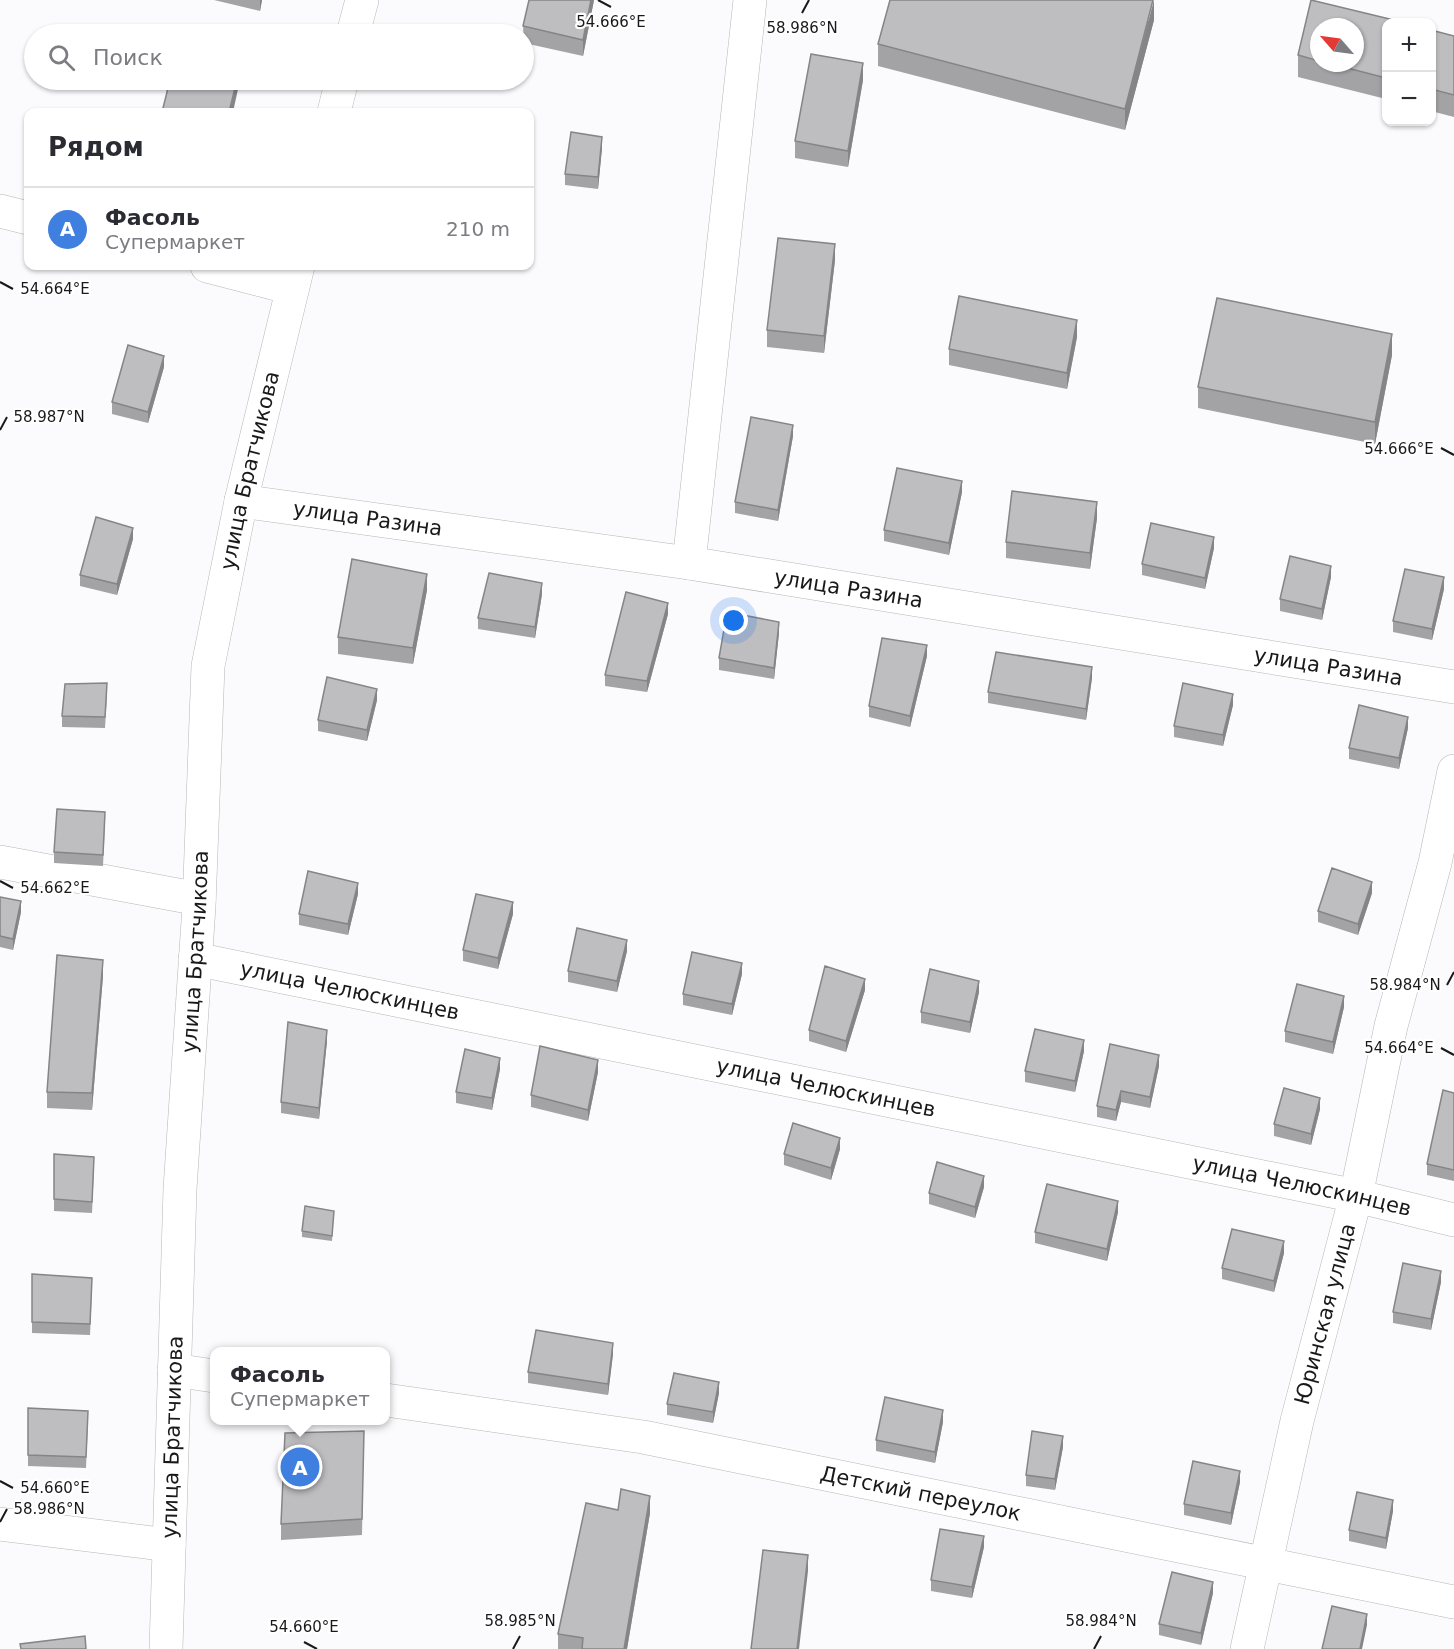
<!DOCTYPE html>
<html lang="ru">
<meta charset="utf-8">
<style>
:root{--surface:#fff;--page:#f7f7f7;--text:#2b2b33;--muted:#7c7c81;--line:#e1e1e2;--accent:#38807d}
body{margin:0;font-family:"DejaVu Sans",sans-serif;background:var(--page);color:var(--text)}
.controls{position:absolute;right:18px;top:18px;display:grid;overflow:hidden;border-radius:12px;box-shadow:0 2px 4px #0004}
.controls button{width:54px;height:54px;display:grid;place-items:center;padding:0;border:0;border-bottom:2px solid var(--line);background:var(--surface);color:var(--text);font:30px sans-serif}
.compass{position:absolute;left:1310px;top:18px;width:54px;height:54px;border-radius:50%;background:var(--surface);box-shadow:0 2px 4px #0004;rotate:298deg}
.you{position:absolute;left:734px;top:621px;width:21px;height:21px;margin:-15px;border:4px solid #fff;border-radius:50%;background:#1a73e8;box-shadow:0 0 0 9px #1a73e833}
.badge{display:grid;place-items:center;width:39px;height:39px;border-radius:50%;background:var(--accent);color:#fff;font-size:20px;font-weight:700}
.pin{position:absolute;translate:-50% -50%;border:3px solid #fff;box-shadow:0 2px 6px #0006}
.popup{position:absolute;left:210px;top:1347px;width:180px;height:78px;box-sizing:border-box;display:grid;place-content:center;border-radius:12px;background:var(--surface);filter:drop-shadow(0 2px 4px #0005);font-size:20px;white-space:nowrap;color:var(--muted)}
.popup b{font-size:22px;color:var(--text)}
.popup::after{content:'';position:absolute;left:50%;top:100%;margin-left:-12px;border:12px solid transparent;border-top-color:var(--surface)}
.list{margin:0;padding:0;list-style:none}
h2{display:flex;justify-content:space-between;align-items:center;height:78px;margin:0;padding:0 24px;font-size:26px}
h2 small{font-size:20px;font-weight:400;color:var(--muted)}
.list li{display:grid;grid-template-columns:39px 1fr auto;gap:18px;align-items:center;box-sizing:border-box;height:84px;padding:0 24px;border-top:2px solid var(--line)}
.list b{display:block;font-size:22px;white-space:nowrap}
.list p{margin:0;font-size:20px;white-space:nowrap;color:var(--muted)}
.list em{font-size:20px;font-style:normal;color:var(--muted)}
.icon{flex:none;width:33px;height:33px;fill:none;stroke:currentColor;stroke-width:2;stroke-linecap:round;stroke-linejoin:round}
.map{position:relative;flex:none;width:1454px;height:1649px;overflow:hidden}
.search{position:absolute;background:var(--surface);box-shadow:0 2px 4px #0004;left:24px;top:24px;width:510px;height:66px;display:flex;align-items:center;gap:15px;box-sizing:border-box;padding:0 21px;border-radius:33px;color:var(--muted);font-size:22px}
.panel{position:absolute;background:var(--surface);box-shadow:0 2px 4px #0004;left:24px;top:108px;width:510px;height:162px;border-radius:12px}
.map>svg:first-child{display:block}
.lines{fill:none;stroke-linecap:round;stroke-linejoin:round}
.street-casing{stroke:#b7b5b8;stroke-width:34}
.secondary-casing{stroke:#b7b5b8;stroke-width:34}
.street{stroke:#fff;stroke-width:33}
.secondary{stroke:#fff;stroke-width:33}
.wall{fill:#a3a3a6;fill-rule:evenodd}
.shaded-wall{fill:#858587}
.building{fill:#bebec1;stroke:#858587;stroke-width:1.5}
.ticks{fill:none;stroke:#19191a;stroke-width:2}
.labels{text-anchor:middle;stroke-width:4.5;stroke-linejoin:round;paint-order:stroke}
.street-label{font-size:21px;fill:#19191a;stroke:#fff}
.ticks-label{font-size:15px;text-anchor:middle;fill:#19191a;stroke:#fff;stroke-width:4.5;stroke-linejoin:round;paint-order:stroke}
</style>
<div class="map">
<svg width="1454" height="1649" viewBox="0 0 1454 1649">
<rect width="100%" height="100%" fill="#fbfafd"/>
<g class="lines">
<!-- street casing -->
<g class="street-casing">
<g id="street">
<path d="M0,211L28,218"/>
<path d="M207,266L292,288"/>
<path id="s1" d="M241,501L689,563L1454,687"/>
<path d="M689,563L750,0"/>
<path d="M0,862L199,899"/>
<path id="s2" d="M195,959L1356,1196L1454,1220"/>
<path d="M174,1370L214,1376"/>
<path id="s3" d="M386,1400L643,1437L1454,1602"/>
<path d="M0,1524L169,1545"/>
<path id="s4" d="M1247,1649L1297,1421L1356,1196L1391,1026L1435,863L1454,771"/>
</g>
</g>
<!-- secondary casing -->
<g class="secondary-casing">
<g id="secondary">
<path d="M353,34L362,0"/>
<path d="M334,112L342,80"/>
<path id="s5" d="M166,1649L180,1189L199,906L208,666L241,501L298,266"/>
</g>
</g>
<!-- street -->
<use href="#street" class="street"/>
<!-- secondary -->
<use href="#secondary" class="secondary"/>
</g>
<!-- wall -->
<path class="wall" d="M214,0H262L260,11Z
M594,0L583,56L524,43L523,26Z
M1311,0L1402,22H1386V99L1298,77V55ZM1319,27H1355V63H1319Z
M1154,20L1125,130L878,66V44Z
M1431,30L1454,36V117L1431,111Z
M863,80L848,167L795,158V141Z
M602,148L598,189L565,185V174Z
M835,260L824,353L767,347V330Z
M1077,337L1067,389L949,365V349Z
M1392,355L1375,444L1198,408V387Z
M164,367L148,423L112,414V402Z
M793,436L778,521L735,513V502Z
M962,492L949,555L884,541V530Z
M1097,518L1090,569L1006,558V542Z
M133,539L117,595L80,586V575Z
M1214,548L1205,589L1142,575V564Z
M1331,577L1322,620L1280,611V599Z
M1444,589L1432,640L1393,632V621Z
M427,590L413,664L338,654V637Z
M542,594L535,638L478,629V618Z
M668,614L647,692L605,686V675Z
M779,633L774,679L719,670V658Z
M927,656L910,727L869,717V706Z
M1092,678L1086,720L988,703V692Z
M107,695L105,728L62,727V716Z
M377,700L367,741L318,731V720Z
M1233,705L1223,746L1174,737V726Z
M1408,728L1399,769L1349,759V748Z
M105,823L103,866L54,863V852Z
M1372,893L1358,935L1318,922V911Z
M358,894L348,935L299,925V914Z
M0,897L21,912L13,950L0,947Z
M513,914L498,969L463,961V950Z
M627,951L617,992L568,982V971Z
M742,974L732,1015L683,1005V994Z
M103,976L92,1110L47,1108V1092Z
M865,990L846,1052L809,1041V1030Z
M979,992L970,1033L921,1023V1012Z
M1344,1007L1333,1054L1285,1042V1031Z
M327,1041L319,1119L281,1113V1102Z
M1084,1051L1075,1092L1025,1082V1071Z
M1159,1066L1150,1108L1121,1102L1116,1121L1097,1117V1106Z
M500,1069L492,1110L456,1103V1092Z
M598,1072L588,1121L531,1107V1095Z
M1454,1093V1181L1427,1175V1164Z
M1320,1109L1311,1145L1274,1136V1124Z
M840,1149L831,1180L784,1165V1154Z
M54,1154L94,1168L92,1213L54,1211Z
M984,1187L975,1218L929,1204V1193Z
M334,1211L332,1241L302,1237V1231Z
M1118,1212L1107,1261L1035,1243V1232Z
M1284,1253L1274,1292L1222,1279V1268Z
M32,1274L92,1289L90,1335L32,1333Z
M1441,1282L1431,1330L1393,1323V1312Z
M613,1354L608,1395L528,1383V1372Z
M719,1393L713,1423L667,1415V1404Z
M28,1408L88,1422L86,1468L28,1466Z
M943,1422L935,1463L876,1451V1440Z
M364,1431L362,1535L281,1540V1524Z
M1063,1447L1055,1490L1026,1486V1475Z
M1240,1482L1231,1525L1184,1515V1504Z
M618,1510L650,1513L627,1649H558V1634Z
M1393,1511L1386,1549L1349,1541V1530Z
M984,1547L972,1598L931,1591V1580Z
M1213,1593L1201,1645L1159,1635V1624Z"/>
<!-- shaded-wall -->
<path class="shaded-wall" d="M260,0H262L260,11Z
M591,0H594L583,56V40Z
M1154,0V20L1125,130V109Z
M863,63V80L848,167V151Z
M237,80H240L233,112H229Z
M602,137V148L598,189V177Z
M835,244V260L824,353V336Z
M1077,320V337L1067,389V373Z
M1392,334V355L1375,444V422Z
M164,356V367L148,423V412Z
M793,425V436L778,521V510Z
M962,481V492L949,555V543Z
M1097,502V518L1090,569V553Z
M133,528V539L117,595V584Z
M1214,537V548L1205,589V578Z
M1331,566V577L1322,620V609Z
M427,574V590L413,664V648Z
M1444,577V589L1432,640V629Z
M542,583V594L535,638V627Z
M668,603V614L647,692V681Z
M779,622V633L774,679V668Z
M927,645V656L910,727V716Z
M1092,667V678L1086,720V709Z
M377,689V700L367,741V730Z
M1233,694V705L1223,746V735Z
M1408,717V728L1399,769V758Z
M1372,882V893L1358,935V924Z
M358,883V894L348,935V924Z
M21,901V912L13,950V939Z
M513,902V914L498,969V958Z
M627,940V951L617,992V981Z
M103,960V976L92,1110V1093Z
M742,963V974L732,1015V1004Z
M865,979V990L846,1052V1041Z
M979,981V992L970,1033V1022Z
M1344,996V1007L1333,1054V1042Z
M327,1030V1041L319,1119V1108Z
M1084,1040V1051L1075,1092V1081Z
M1159,1055V1066L1150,1108V1097Z
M500,1058V1069L492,1110V1098Z
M598,1060V1072L588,1121V1110Z
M1121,1091V1102L1116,1121V1110Z
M1320,1098V1109L1311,1145V1134Z
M840,1138V1149L831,1180V1168Z
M984,1176V1187L975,1218V1207Z
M1118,1201V1212L1107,1261V1249Z
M1284,1241V1253L1274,1292V1281Z
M1441,1271V1282L1431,1330V1319Z
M613,1343V1354L608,1395V1384Z
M719,1382V1393L713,1423V1412Z
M943,1410V1422L935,1463V1452Z
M1063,1436V1447L1055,1490V1479Z
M1240,1471V1482L1231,1525V1513Z
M650,1496V1513L627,1649H624Z
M1393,1500V1511L1386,1549V1538Z
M984,1536V1547L972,1598V1587Z
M808,1555V1571L799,1649H797Z
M1213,1582V1593L1201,1645V1633Z
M1367,1614V1625L1362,1649H1360Z"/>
<!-- building -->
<path class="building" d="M529,0H591L583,40L523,26Z
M890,0H1153L1125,109L878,44Z
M1311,0L1402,22H1386V78L1328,63H1355V27H1319V61L1298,55Z
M181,25L220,34H179Z
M1431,30L1454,36V95L1431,89Z
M811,54L863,63L848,151L795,141Z
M170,80H237L229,112H162Z
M571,132L602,137L598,177L565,174Z
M778,238L835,244L824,336L767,330Z
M959,296L1077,320L1067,373L949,349Z
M1217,298L1392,334L1375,422L1198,387Z
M128,345L164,356L148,412L112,402Z
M751,417L793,425L778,510L735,502Z
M897,468L962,481L949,543L884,530Z
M1012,491L1097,502L1090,553L1006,542Z
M96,517L133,528L117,584L80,575Z
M1151,523L1214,537L1205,578L1142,564Z
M1290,556L1331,566L1322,609L1280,599Z
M352,559L427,574L413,648L338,637Z
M1405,569L1444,577L1432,629L1393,621Z
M489,573L542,583L535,627L478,618Z
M626,592L668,603L647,681L605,675Z
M727,612L779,622L774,668L719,658Z
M882,638L927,645L910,716L869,706Z
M996,652L1092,667L1086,709L988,692Z
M327,677L377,689L367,730L318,720Z
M107,683L105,717L62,716L65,684Z
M1183,683L1233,694L1223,735L1174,726Z
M1359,705L1408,717L1399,758L1349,748Z
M57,809L105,812L103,855L54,852Z
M1332,868L1372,882L1358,924L1318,911Z
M308,871L358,883L348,924L299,914Z
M476,894L513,902L498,958L463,950Z
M0,897L21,901L13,939L0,936Z
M577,928L627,940L617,981L568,971Z
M692,952L742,963L732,1004L683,994Z
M57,955L103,960L92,1093L47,1092Z
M825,966L865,979L846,1041L809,1030Z
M930,969L979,981L970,1022L921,1012Z
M1297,984L1344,996L1333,1042L1285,1031Z
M288,1022L327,1030L319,1108L281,1102Z
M1035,1029L1084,1040L1075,1081L1025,1071Z
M1110,1044L1159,1055L1150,1097L1121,1091L1116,1110L1097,1106Z
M540,1046L598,1060L588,1110L531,1095Z
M465,1049L500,1058L492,1098L456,1092Z
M1284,1088L1320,1098L1311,1134L1274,1124Z
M1443,1090L1454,1093V1170L1427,1164Z
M793,1123L840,1138L831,1168L784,1154Z
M54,1154L94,1157L92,1202L54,1199Z
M937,1162L984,1176L975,1207L929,1193Z
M1047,1184L1118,1201L1107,1249L1035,1232Z
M305,1206L334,1211L332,1236L302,1231Z
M1232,1229L1284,1241L1274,1281L1222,1268Z
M1403,1263L1441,1271L1431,1319L1393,1312Z
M32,1274L92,1278L90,1324L32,1322Z
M536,1330L613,1343L608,1384L528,1372Z
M674,1373L719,1382L713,1412L667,1404Z
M885,1397L943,1410L935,1452L876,1440Z
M28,1408L88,1411L86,1457L28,1455Z
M364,1431L362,1519L281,1524L285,1433Z
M1032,1431L1063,1436L1055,1479L1026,1475Z
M1193,1461L1240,1471L1231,1513L1184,1504Z
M621,1489L650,1496L624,1649H582L583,1638L558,1634L586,1503L618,1510Z
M1357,1492L1393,1500L1386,1538L1349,1530Z
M940,1529L984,1536L972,1587L931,1580Z
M763,1550L808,1555L797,1649H751Z
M1172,1572L1213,1582L1201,1633L1159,1624Z
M1332,1606L1367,1614L1360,1649H1322Z
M85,1636L86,1649H21L20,1644Z"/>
<!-- ticks -->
<path class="ticks" d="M598,0L611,7M802,13L809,0M0,282L13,289M0,430L7,417M1441,448L1454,455M0,881L13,888M1447,985L1454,972M1441,1048L1454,1055M0,1481L13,1488M0,1522L7,1509M304,1642L317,1649M513,1649L520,1636M1094,1649L1101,1636"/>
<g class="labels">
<!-- street labels -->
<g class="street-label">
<text dy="7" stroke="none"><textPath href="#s5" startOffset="1184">улица Братчикова</textPath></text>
<text dy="7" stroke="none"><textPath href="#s1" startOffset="128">улица Разина</textPath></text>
<text dy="7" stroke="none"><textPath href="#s1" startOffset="614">улица Разина</textPath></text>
<text dy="7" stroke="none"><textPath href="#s1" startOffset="1100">улица Разина</textPath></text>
<text dy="7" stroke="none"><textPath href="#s5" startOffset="698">улица Братчикова</textPath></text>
<text dy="7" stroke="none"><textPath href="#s2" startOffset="158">улица Челюскинцев</textPath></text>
<text dy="7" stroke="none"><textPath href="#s2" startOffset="644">улица Челюскинцев</textPath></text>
<text dy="7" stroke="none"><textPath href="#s2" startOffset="1130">улица Челюскинцев</textPath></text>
<text dy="7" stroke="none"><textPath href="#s4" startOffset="344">Юринская улица</textPath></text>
<text dy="7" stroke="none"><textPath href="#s5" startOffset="212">улица Братчикова</textPath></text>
<text dy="7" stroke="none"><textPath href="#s3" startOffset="543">Детский переулок</textPath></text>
</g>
</g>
<g class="ticks-label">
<text x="611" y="27">54.666°E</text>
<text x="802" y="33">58.986°N</text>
<text x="55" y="294">54.664°E</text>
<text x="49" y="422">58.987°N</text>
<text x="1399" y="454">54.666°E</text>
<text x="55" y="893">54.662°E</text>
<text x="1405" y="990">58.984°N</text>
<text x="1399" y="1053">54.664°E</text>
<text x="55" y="1493">54.660°E</text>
<text x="49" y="1514">58.986°N</text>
<text x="520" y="1626">58.985°N</text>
<text x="1101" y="1626">58.984°N</text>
<text x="304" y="1632">54.660°E</text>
</g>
</svg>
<div class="controls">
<button>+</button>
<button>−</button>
</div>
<svg class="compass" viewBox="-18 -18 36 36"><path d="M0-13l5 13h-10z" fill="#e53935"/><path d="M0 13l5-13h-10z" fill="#7c7c81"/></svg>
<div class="you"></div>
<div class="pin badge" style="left:300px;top:1467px;background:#3f7fe0">A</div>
<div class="popup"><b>Фасоль</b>Супермаркет</div>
<div class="search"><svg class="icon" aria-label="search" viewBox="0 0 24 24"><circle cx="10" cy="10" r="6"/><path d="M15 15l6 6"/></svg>Поиск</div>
<section class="panel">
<h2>Рядом<small></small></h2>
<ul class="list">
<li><span class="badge" style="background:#3f7fe0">A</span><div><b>Фасоль</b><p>Супермаркет</p></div><em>210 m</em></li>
</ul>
</section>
</div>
